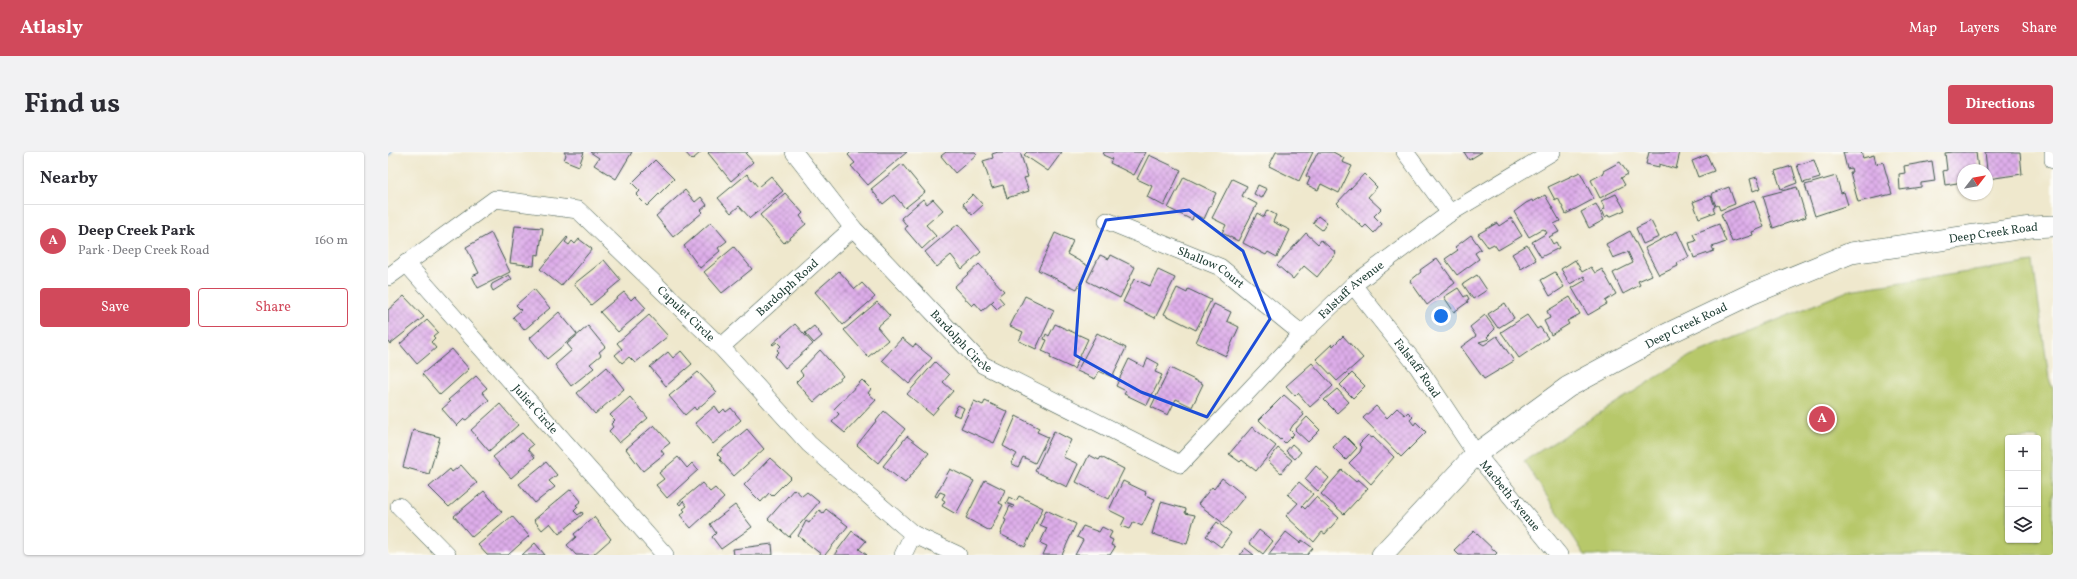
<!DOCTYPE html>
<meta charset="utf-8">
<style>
:root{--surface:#fff;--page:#f2f2f3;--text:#2b2b33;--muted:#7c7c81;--line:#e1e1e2;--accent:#d1495b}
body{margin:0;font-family:Vollkorn,serif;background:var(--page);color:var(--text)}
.controls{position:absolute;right:12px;bottom:12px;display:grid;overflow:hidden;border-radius:4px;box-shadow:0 1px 3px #0004}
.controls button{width:36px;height:36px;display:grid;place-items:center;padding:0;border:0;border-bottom:1px solid var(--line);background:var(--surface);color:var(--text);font:20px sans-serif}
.compass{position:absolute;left:1569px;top:12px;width:36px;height:36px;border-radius:50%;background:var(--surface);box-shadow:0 1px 3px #0004;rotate:59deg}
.you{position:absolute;left:1053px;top:164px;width:14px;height:14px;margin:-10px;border:3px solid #fff;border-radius:50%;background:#1a73e8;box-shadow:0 0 0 6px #1a73e833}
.badge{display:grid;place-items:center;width:26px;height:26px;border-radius:50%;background:var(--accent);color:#fff;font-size:13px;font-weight:700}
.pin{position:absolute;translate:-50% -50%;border:2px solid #fff;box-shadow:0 1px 4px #0006}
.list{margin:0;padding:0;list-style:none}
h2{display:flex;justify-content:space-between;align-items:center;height:52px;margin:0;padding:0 16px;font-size:17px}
h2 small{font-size:13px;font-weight:400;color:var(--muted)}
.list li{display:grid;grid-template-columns:26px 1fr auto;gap:12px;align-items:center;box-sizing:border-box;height:72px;padding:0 16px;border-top:1px solid var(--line)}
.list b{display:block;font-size:15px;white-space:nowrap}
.list p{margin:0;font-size:13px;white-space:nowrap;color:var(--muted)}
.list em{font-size:13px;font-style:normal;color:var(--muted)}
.actions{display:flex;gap:8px;padding:12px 16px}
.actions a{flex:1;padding:9px 0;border:1px solid var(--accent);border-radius:4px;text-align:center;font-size:14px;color:var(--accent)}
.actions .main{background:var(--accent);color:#fff}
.icon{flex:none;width:22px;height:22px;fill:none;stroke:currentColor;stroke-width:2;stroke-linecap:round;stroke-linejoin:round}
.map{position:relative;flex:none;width:1665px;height:403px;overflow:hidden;border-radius:4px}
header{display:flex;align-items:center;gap:24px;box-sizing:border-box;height:56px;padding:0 20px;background:var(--accent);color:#fff}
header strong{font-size:19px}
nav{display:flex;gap:22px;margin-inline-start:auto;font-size:14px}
.intro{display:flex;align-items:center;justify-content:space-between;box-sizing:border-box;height:96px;padding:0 24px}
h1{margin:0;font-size:28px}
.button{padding:10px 18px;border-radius:4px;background:var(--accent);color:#fff;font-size:14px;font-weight:700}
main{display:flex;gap:24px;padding:0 24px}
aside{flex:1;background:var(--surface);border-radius:4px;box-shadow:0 1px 3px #0004}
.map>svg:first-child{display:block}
.green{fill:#b7c86b;stroke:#6b8250;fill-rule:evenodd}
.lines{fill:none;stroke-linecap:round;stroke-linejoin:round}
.stream{stroke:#69a7db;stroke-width:5}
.building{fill:url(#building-cross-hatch)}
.minor-casing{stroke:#3e574b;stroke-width:18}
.tertiary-casing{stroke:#3e574b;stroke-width:22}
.minor{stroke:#fff;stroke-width:17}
.tertiary{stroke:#fff;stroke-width:21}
.marked{fill:none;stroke:#1d4ed8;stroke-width:3;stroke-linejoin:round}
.labels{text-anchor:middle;stroke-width:3.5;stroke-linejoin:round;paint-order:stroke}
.street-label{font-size:12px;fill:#1f3d34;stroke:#fdfcf7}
</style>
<header>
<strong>Atlasly</strong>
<nav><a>Map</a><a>Layers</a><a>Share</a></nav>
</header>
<div class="intro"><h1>Find us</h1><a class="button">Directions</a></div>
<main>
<aside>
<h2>Nearby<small></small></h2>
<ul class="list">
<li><span class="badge">A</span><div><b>Deep Creek Park</b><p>Park · Deep Creek Road</p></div><em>160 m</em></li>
</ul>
<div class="actions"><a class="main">Save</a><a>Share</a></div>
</aside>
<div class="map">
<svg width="1665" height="403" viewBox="0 0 1665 403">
<defs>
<pattern id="building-cross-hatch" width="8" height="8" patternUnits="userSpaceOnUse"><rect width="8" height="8" fill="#deadea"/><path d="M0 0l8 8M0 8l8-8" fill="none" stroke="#b38ebe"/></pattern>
</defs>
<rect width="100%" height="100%" fill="#fdfcf7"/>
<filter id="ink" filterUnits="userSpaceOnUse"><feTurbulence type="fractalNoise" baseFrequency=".025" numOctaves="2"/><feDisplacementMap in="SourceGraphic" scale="8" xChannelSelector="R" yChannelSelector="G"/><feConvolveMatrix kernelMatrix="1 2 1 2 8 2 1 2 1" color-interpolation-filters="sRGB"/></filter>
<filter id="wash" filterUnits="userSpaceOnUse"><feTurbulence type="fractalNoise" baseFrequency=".012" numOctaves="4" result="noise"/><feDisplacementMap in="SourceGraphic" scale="16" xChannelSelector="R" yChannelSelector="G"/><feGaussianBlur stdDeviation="0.9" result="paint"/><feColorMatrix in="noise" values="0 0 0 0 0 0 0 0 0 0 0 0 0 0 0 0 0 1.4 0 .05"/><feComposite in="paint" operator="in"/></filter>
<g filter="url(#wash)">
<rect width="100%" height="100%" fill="#efe8cd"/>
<!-- green -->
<path class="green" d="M1645,110L1661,227L1665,237V403H1197L1136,309L1302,204L1462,138ZM1620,286H1650V388H1620Z"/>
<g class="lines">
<!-- stream -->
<path class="stream" d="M0,2L2,0"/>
</g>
<g id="blocks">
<!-- building -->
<path class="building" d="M176,0H196L191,14L176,8L178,3Z
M202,0H244L228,27L206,13L211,6Z
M297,0H313L304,8Z
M321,0H360L358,2L365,10L343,29L320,1Z
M463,0H519L480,33L463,14L467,11L460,3Z
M558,0H587L589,2L567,21L553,4Z
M610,0H632L640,25L636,26L641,39L619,46L615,33L604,36L595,9L605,6L604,2Z
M639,0H674L660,19L636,3Z
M716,0H758L746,23L722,11L724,7L715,3Z
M888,0H925L911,29L881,14Z
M930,0H945L956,6L954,10L964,14L951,41L933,32L930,38L919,33L922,26L918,24Z
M1076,0H1094L1081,8Z
M1261,0H1292L1288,17L1271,12V15L1258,12Z
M1455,0H1473L1475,6L1486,3L1488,12L1495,10L1504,42L1470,50L1462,20H1464L1463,16L1459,17Z
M1564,0H1588L1590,18H1575V30L1557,33L1555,19L1559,18L1557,1Z
M1597,0H1632L1634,22L1600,27Z
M761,3L793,18L776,54L759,45L764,34L749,27Z
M1319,3L1326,19L1310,25L1304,9Z
M267,8L286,27L259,54L248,43L252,39L244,31Z
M1426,8L1432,26L1415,31L1409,13Z
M1544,9L1547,29L1533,31V35L1512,38L1511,22L1517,21L1516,14Z
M1232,10L1240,22L1233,26L1237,33L1212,46L1203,28L1216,21L1215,19Z
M514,12L537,40L517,56L506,43L495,52L483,37Z
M1404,14L1409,31L1393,37L1387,19Z
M1192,20L1206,47L1178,62L1170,46L1167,48L1160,35Z
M359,22L370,35L383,24L395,39L362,66L351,54L343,61L330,46Z
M976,22L989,35L980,45L993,57L986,64L994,72L986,81L978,73L975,76L949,51Z
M1448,24L1453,41L1456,40L1460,53L1427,64L1417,33Z
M796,25L828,41L816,67L806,62L804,68L780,56Z
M1369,25L1373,36L1365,39L1362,27Z
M844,27L859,34L854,44L869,52L850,89L834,81L838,73L824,66Z
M870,33L879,37L874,46L866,42Z
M1341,35L1347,52L1332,58L1330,53L1328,54L1324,44L1325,41Z
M1409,35L1418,65L1385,76L1375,44Z
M297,38L307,50L313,45L319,53L313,58L315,60L285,85L268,64Z
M397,41L415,61L412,64L418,72L396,91L372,63Z
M585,42L595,53L584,63L575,52Z
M1228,42L1237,58L1221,65L1220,63L1217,65L1214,58L1217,57L1213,49Z
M1157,43L1172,69L1166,72L1171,80L1161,85L1165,92L1168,90L1171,96L1153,105L1144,90L1159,81L1157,78L1155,77L1141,85L1126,60L1138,51L1144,48L1145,50Z
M1320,44H1323L1327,55L1325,56L1327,60L1311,66L1305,50Z
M535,47L539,52L545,47L555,58L538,73L548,84L534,97L517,77L519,74L513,66Z
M1366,48L1376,75L1364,80L1365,83L1344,90L1333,62Z
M1208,52L1216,68L1201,76L1193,60Z
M879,58L888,63L885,70L902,78L889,105L880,100L878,103L855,91L869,61L876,65Z
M930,64L939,71L934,78L925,71Z
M1123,66L1134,84L1110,98L1106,92L1100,95L1090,82L1109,71L1111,74Z
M1263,69L1271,85L1255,92L1248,76Z
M323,70L339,89L330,96L332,99L312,116L296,94Z
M570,72L593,100L574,117L563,103L549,115L537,100Z
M1331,72L1338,90L1324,95L1326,99L1306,106L1301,91L1308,89L1305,82Z
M127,74L155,76L151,103L147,102L146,114L122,111Z
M1242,79L1264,123L1250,129L1252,133L1235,142L1225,121L1245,111L1240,100L1225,106L1218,92Z
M1289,79L1301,105L1289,111L1290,114L1271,123L1257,96Z
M103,81L122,120L90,136L84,124L91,121L78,95Z
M667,81L685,89L679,102L700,114L689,137L650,118Z
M918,81L930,92L933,88L948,101L929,125L916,114L905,127L889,113Z
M1083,83L1093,97L1087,101L1091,107L1069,123L1057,107L1070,98L1067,95Z
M179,85L180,86L177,90L181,93L184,89L187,92L191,87L204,97L173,134L152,117Z
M1139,93L1148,108L1133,117L1124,102Z
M346,95L364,117L334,141L316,120Z
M712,103L721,107L723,103L747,115L732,146L699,129Z
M1049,106L1067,131L1039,153L1022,129L1033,120L1032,118Z
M216,108L233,128L203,153L186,132Z
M1187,108L1194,120L1203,115L1207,121L1214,117L1228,142L1217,149L1219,152L1200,163L1184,136L1198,128L1196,124L1182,132L1173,117Z
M591,112L616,139L610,144L616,151L609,157L603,151L606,148L594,159L587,151L584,154L566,135Z
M770,118L787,126L767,166L735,150L746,127L762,134Z
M451,119L467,137L474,131L487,145L455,173L427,140Z
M1167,120L1176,135L1162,144L1153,128Z
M121,123L124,127L105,139L103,135L104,132Z
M1089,123L1099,138L1085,147L1075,132Z
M789,136L799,141L800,137L823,148L808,178L776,162Z
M1070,136L1076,145L1079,143L1081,147L1079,148L1080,150L1066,160L1056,145Z
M146,137L162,156L136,178L125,165L133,158L128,153Z
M236,140L243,148L247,144L258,156L230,180L212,160Z
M16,144L36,165L2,192L0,189V158Z
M637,144L666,158L648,197L631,189L635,180L622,174Z
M1182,145L1192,162L1179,169L1181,172L1163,183L1156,169L1162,166L1159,159Z
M489,150L502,164L489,175L500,188L480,205L456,178Z
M1117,151L1126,166L1110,176L1100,162Z
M826,152L843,160L839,169L851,175L838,204L808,190Z
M171,160L189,182L159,207L142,186Z
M261,163L280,184L247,211L241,205L234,211L227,203L234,197L229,191Z
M1097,163L1107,177L1099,185L1101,187L1091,190L1096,193L1109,184L1126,209L1096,227L1073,195L1088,184L1082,175Z
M1139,163L1149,177L1152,175L1160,186L1131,206L1113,180Z
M39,168L50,180L45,184L47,186L43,190L48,196L29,212L12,192Z
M407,172L425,192L397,216L387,204L391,200L389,198L393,194L389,190L385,193L384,192Z
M667,172L700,187L686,217L662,206L663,203L654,199L659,188L656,187L658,182L661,184Z
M200,174L217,195L211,200L213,203L202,212L206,216L183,234L167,213L184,198L179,192Z
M426,174L434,184L426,191L417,181Z
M709,181L738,196L724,225L711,219L707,227L689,219Z
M955,184L975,206L949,229L928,207L944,192L945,194Z
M514,186L525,195L527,192L544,206L521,232L494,208Z
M64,197L81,217L52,243L34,222Z
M432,198L455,224L426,250L408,230L415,223L412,219Z
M293,199L304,212L278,234L262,215L280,200L285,206Z
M760,206L771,212L767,220L774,223L759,253L736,242L738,239L728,234L741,207L756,215Z
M547,210L561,223L555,230L565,239L544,263L519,242Z
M924,211L945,234L922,255L910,241L907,244L898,234Z
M219,215L236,237L207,262L189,241Z
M782,216L815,232L804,255L788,247L780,263L763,255Z
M310,220L329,240L308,258L306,255L297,263L281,244Z
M964,221L977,234L965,246L952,233Z
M88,224L99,236L94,240L101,248L78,268L76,267L69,274L54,257L62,250L60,248Z
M474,228L483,237L480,241L488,248L457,281L444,270L451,262L446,257Z
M949,237L961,250L949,261L936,248Z
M896,243L911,256L916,263L905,273L902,278L906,282L897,291L893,287L892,288L871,268Z
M242,245L260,266L231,291L221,279L225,275L223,272L227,268L222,263Z
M586,249L595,253L597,249L620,260L606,291L573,276Z
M112,252L130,273L101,299L83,278Z
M570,253L576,256L572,265L565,262Z
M327,254L332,261L336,257L338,260L343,256L353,268L325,292L307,271Z
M988,254L999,266L1009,256L1017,263L1020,260L1025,265L1022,268L1026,273L1028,270L1038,280L1013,305L975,266Z
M496,259L517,277L490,311L469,293Z
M628,264L651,276L649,280L660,285L647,311L635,305L630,315L623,311L629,302L615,294Z
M919,265L932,278L920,290L907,278Z
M266,273L282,291L273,298L276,302L255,319L238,297Z
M864,275L888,294L868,319L854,308L852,310L841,302Z
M359,277L376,297L346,324L332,308L333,306L329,302Z
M25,278L52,285L41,322L15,315Z
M666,279L683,288L675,305L690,312L679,335L647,319Z
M134,281L145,293L140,297L147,305L123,326L105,305Z
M980,283L984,286L985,285L1006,305L983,332L961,311L972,300L974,295L971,292Z
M519,284L541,301L517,331L495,314Z
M957,284L969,296L958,308L945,295Z
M904,292L913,300L907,307L898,299Z
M890,296L904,308L893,321L880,309Z
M701,303L711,308L713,305L736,317L721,347L688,330Z
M290,305L299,316L304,311L310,318L279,346L268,333L276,327L271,321Z
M382,306L403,325L384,344L381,341L373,350L356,333Z
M158,310L169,323L161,329L167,335L147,351L131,332Z
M73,313L89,331L61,355L41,335L62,317L64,320Z
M928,314L941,326L930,339L917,327Z
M562,317L586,329L568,362L554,354L557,349L554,347L557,342L552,340L549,345L547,344Z
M954,318L968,330L970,327L980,336L956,362L933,342Z
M834,326L857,344L835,371L810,352L824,335L826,337Z
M597,328L617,338L611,351L615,353L602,379L578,366Z
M735,329L758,340L757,343L767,347L754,374L745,370L741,377L733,374L737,366L721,358Z
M911,330L925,342L914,354L917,357L928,345L951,366L937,382L934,380L926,390L898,364L910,351L900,343Z
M314,331L322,340L327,336L336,346L303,376L292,363L297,359L295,357L299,354L295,349L292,353L290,351Z
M183,337L193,349L188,353L190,355L186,359L190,363L194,360L195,362L171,382L162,371L154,378L146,368Z
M406,337L414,344L419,340L431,350L401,385L380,367Z
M96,339L114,360L84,385L66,364Z
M631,344L655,356L637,395L612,382L618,368L616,367L622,354L625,356L626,354L618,351L621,345L628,349Z
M773,350L798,357L797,361L807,363L799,392L764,382Z
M347,353L364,375L333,397L324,385L328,381L322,372Z
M438,357L460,374L437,403H434L410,384L418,369L421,371L431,358L435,361Z
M658,358L688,372L674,403H655L659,394L652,391L659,376L652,373Z
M124,364L141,384L120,403H99L90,393Z
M206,365L223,387L205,403H188L179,393L188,385L186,382Z
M829,370L843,381L833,395L818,384Z
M695,374L711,380L714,375L724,380L721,386L725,388L723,393L727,395L722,403H687L695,388L689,385Z
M871,378L885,389L875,402L861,391Z
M464,379L478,389L471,397L479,403H446Z
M1086,379L1109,401L1107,403H1071L1066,398Z
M898,380L912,391L914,388L925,396L919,403H880Z
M147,391L157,403H134Z
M384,392L385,403H346L345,397Z
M857,396L866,403H852Z"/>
</g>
</g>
<g filter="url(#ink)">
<use href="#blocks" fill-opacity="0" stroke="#3e574b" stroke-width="1"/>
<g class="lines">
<!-- minor casing -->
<g class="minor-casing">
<g id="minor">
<path id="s1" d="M406,0L465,76L595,213L792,312L914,182L965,133L1062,61L1164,0"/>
<path d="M1017,0L1062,61"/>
<path d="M1665,0V8"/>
<path id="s2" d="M719,69L832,115L914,182"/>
<path id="s3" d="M18,111L277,403"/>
<path id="s4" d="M0,125L107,47L190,58L333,195L421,292L525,382L570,403"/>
<path id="s5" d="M965,133L1030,215L1088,302L1171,403"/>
<path id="s6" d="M333,195L465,76"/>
<path d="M11,354L59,403"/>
<path d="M515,403L525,382"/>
</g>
</g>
<!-- tertiary casing -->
<g class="tertiary-casing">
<g id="tertiary">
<path id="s7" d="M994,403L1088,302L1180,235L1275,184L1363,142L1463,101L1643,75L1665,74"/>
</g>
</g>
<!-- minor -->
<use href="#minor" class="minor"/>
<!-- tertiary -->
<use href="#tertiary" class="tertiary"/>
</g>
</g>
<!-- marked area -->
<path class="marked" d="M801,58L855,99L882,167L819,265L753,240L687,203L692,133L718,68Z"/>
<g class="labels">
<!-- street labels -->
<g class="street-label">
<text dy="4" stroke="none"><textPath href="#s7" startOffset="709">Deep Creek Road</textPath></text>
<text dy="4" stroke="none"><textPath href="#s2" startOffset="114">Shallow Court</textPath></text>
<text dy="4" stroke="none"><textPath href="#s6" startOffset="89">Bardolph Road</textPath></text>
<text dy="4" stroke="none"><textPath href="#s1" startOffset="750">Falstaff Avenue</textPath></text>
<text dy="4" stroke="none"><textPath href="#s4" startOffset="366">Capulet Circle</textPath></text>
<text dy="4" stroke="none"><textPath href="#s7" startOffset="385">Deep Creek Road</textPath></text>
<text dy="4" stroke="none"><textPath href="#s1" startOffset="253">Bardolph Circle</textPath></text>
<text dy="4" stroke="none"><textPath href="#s5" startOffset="105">Falstaff Road</textPath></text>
<text dy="4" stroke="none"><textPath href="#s3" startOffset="195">Juliet Circle</textPath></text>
<text dy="4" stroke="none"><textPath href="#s5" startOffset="263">Macbeth Avenue</textPath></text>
</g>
</g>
</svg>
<div class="controls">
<button>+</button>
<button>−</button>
<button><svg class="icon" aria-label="layers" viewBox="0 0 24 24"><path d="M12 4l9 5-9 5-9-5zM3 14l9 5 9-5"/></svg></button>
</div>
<svg class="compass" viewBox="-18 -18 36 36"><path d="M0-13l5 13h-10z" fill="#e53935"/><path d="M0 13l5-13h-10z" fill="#7c7c81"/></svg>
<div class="you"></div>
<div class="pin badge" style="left:1434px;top:267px">A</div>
</div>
</main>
